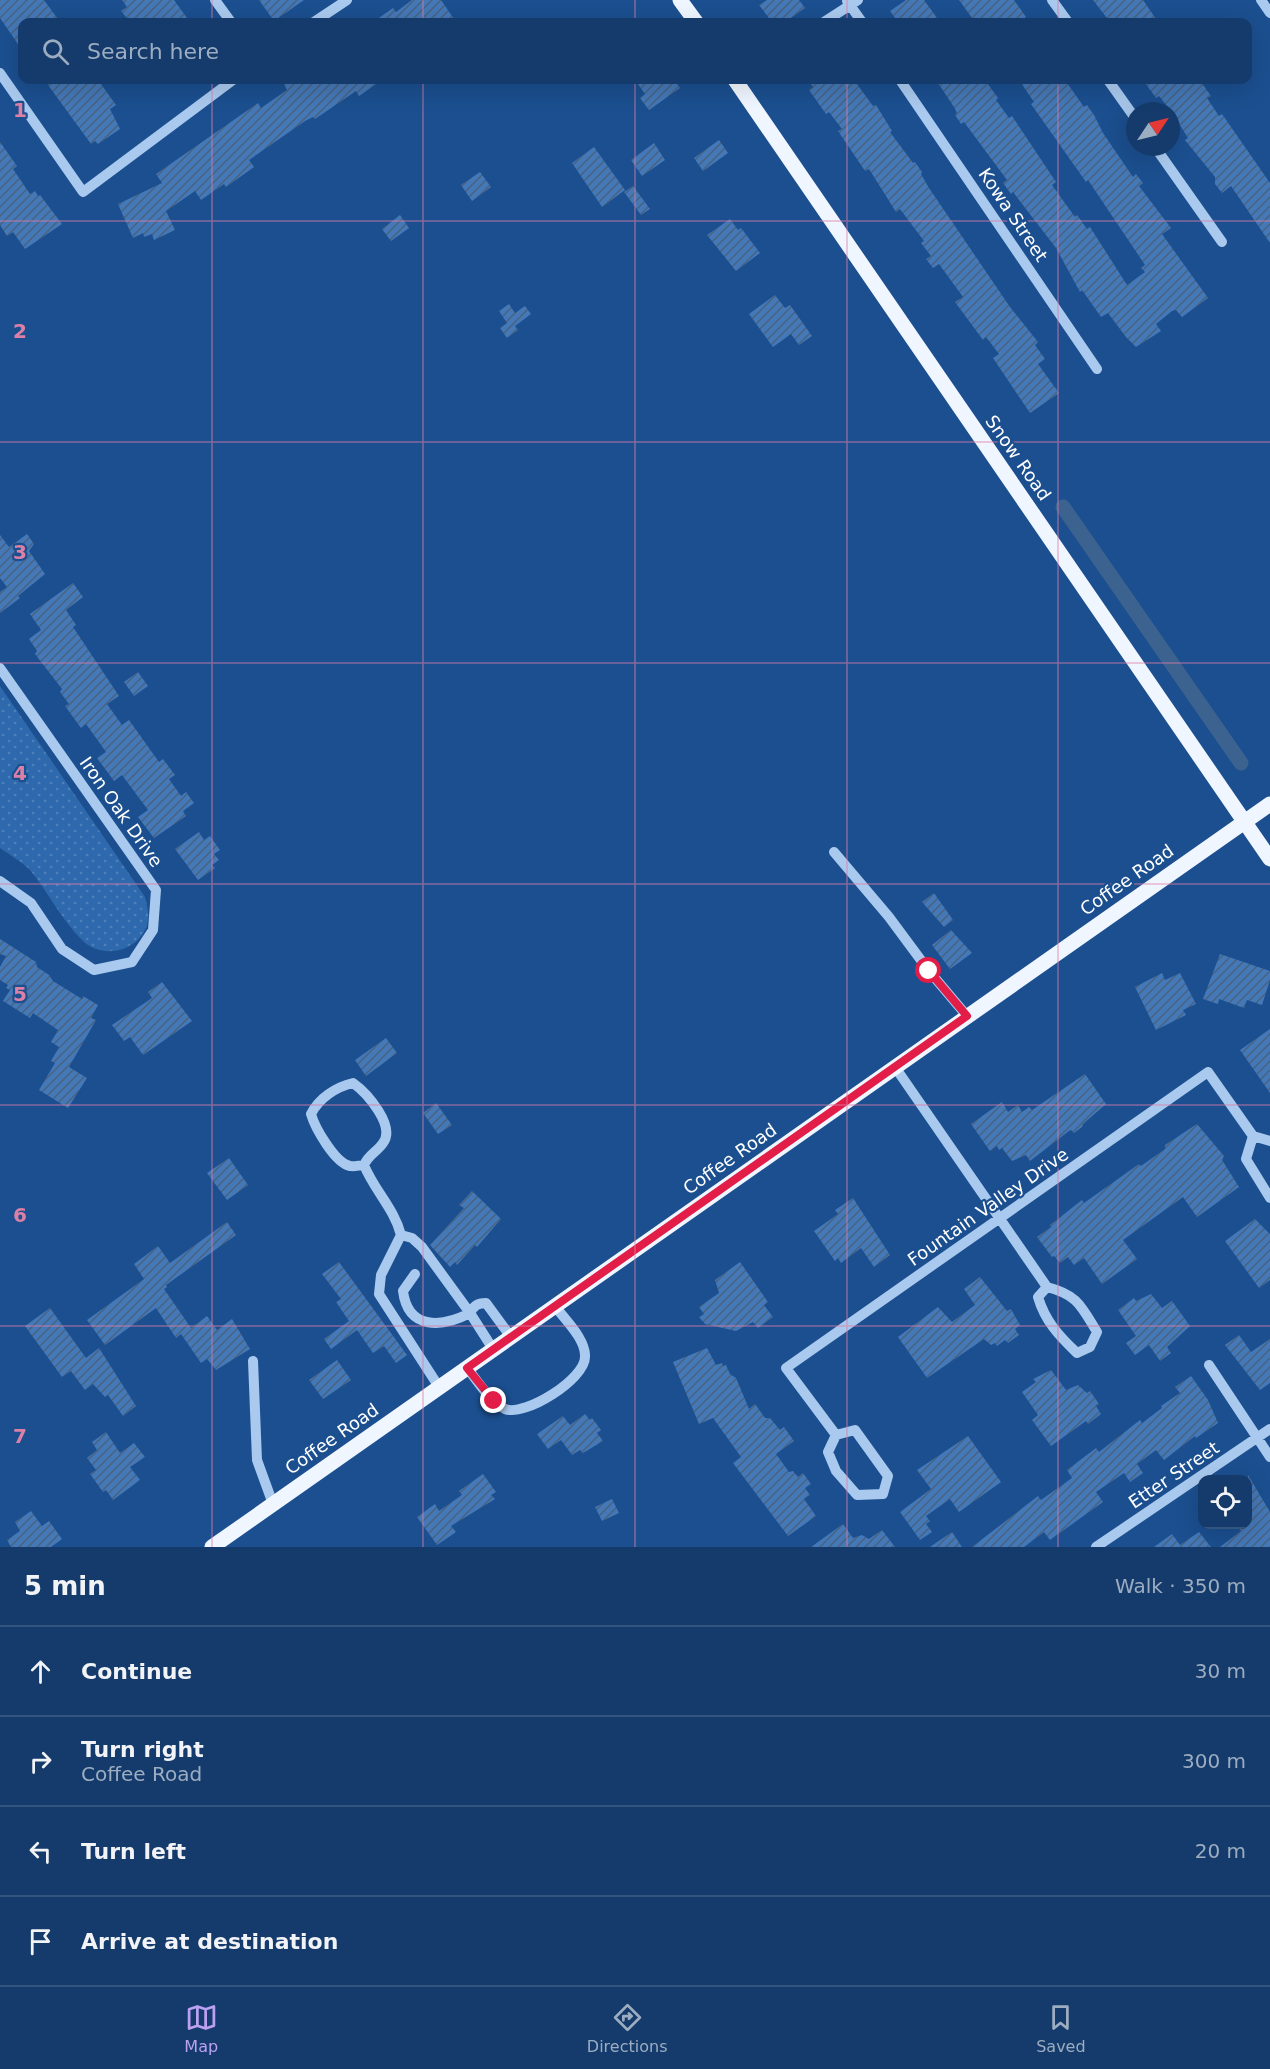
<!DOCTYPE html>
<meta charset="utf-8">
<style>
:root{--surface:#143b6b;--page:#214673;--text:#f1f3f6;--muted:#9dadc1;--line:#33557e;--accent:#bca0f2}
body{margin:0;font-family:"DejaVu Sans",sans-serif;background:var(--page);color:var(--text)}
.controls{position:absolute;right:18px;bottom:18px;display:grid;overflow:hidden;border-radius:12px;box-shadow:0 6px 24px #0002}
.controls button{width:54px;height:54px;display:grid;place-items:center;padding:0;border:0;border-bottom:2px solid var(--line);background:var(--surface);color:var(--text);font:30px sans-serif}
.compass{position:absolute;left:1126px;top:102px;width:54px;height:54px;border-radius:50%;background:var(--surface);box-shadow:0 6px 24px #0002;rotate:55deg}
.stop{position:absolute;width:18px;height:18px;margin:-14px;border:4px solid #e11d48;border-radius:50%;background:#fff}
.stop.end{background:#e11d48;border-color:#fff;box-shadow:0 2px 6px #0008}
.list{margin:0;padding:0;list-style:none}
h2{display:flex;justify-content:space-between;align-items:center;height:78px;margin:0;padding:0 24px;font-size:26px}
h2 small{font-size:20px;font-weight:400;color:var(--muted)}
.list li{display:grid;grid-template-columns:39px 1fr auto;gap:18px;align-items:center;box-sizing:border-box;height:90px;padding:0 24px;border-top:2px solid var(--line)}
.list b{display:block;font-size:22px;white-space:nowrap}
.list p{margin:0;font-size:20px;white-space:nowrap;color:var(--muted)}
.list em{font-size:20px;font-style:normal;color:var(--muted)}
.icon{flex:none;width:33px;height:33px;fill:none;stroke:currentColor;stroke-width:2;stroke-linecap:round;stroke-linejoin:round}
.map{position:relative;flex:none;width:1270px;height:1547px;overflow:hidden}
.search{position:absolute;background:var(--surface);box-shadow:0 6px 24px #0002;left:18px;right:18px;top:18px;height:66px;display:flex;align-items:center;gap:15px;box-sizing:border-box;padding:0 21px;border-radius:12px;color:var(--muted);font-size:22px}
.sheet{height:438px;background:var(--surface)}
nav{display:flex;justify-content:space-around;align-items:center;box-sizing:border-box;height:84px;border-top:2px solid var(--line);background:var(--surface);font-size:16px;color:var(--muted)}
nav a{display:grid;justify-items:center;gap:3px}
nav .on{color:var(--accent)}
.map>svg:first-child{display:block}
.park{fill:url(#park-dots)}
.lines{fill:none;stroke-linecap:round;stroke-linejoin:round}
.canal{stroke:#3c6290;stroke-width:15}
.building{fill:url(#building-hatch)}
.minor{stroke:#a9c9ee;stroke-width:10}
.major{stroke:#f0f6ff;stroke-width:15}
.route{stroke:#e11d48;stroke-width:8}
.grid{fill:none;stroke:#dd80a5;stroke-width:1.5;stroke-opacity:0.55}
.labels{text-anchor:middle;stroke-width:4.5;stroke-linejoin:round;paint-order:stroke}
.street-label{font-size:18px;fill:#fff;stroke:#1b4f8f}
.grid-label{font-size:20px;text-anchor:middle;font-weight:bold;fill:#dd80a5;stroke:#1b4f8f;stroke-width:4.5;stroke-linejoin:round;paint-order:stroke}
</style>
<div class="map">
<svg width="1270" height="1547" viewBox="0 0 1270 1547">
<defs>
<pattern id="park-dots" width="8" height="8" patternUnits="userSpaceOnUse" patternTransform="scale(1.5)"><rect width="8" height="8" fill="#2e69ad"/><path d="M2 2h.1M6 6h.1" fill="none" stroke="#4d80b9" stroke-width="1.8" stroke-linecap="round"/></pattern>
<pattern id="building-hatch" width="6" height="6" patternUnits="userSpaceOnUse" patternTransform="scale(1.5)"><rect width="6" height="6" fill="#4478b7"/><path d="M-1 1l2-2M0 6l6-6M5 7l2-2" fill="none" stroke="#486282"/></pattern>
</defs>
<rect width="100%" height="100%" fill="#1b4f8f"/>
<!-- park -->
<path class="park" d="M0,686L145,897C147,906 150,915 147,925C139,951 103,960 83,941C62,921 48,892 30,870C22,862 10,855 0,848Z"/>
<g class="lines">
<!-- canal -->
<path class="canal" d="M1063,507L1241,763"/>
</g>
<!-- building -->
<path class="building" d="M0,0H44L60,22H22V50L0,18Z
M122,0H174L187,18L181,22H130L121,11L127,7Z
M259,0H304L274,21Z
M412,0H441L456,22H373L393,8L396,12Z
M767,0H799L805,8L785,22H772L759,5Z
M906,0H924L940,22H898L890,11Z
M959,0H1014L1026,17L1018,22H975Z
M1093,0H1143L1158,22H1110Z
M55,80H98L116,105L110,109L120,129L98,144L95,141L91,144L48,85Z
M290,80H382L359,96L356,91L315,119L313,117L305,121L249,160L254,167L226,187L224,184L201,200L195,191L166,211L175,230L154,240L152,234L144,237L143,233L133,238L118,204L162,183L156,174L258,103L261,108L287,90L284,84Z
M635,80H674L680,88L649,110L640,98L645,94Z
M808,80H854L873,106L876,105L892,131L890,132L913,163L915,162L922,172L921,174L929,188L1010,307L1038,342L1035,345L1045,359L1038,364L1059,393L1030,413L993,358L999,354L986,337L983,340L955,302L963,297L939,264L933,268L926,259L931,256L921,243L924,241L900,209L896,212L869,169L865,171L859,162L838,131L842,129L829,112L826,114L809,90L813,87Z
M936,80H985L998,98L996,100L1009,118L1012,116L1056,182L1052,185L1075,217L1077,215L1087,229L1090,227L1127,285L1145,272L1141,268L1145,265L1088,180L1086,182L1031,104L1034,102L1019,80H1065L1084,107L1087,105L1094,115L1103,133L1133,177L1136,174L1143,183L1139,186L1171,228L1162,234L1208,298L1182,317L1176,310L1172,311L1156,324L1161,331L1136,347L1126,337L1108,313L1101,317L1082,290L1080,292L1056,248L1013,192L1011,194L1003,183L1007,180L964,122L961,124L955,115L957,113L954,107Z
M1143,80H1199L1204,86L1211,96L1207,98L1219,116L1222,114L1270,183V243L1231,186L1222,193L1215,184V177L1185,140L1188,138L1171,111L1159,96L1156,98Z
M719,140L728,153L703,171L694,158Z
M0,142L17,166L13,169L30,194L35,191L38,196L40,195L62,224L25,249L13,232L7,236L0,225Z
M654,143L665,160L642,176L631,160Z
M594,147L625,190L602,207L572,163Z
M480,172L491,187L472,201L461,185Z
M633,186L650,209L641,215L624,192Z
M400,215L409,228L391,241L382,229Z
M730,219L738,230L741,228L760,253L736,271L707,235Z
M775,295L785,308L790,305L812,336L799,345L791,334L773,347L749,314Z
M509,304L515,313L525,306L531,314L515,326L518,330L507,338L500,328L507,323L499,311Z
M27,534L34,544L29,551L45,574L18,596L20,598L0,613V592L7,587L0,578V535L9,547Z
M73,583L83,597L66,610L76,625L73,627L119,696L107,704L122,725L129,720L159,762L163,759L175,775L169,779L181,796L186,792L194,803L183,811L186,816L154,838L138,817L148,810L122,775L114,781L97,758L106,752L86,724L81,728L65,706L69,704L60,692L62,689L35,654L37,651L29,639L41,630L30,614Z
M138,672L148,686L134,696L124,682Z
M199,832L204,840L210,836L220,850L214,854L219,860L212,865L215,868L198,880L175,849Z
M934,893L953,920L944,927L922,902Z
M951,930L972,953L950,969L932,945Z
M0,939L36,962L37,967L49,975L53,981L82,999L83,996L98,1005L91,1018L96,1020L69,1067L87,1078L68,1108L39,1090L55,1063L51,1061L59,1047L51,1042L58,1030L33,1013L30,1018L3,1001L10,990L6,988L8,985L0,980V967L6,956L0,954Z
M1220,954L1270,971V980L1262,1005L1247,1000L1244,1008L1219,999L1218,1004L1203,999Z
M1162,973L1165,980L1180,973L1196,1004L1183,1010L1186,1015L1156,1030L1135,987Z
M162,982L192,1021L143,1055L130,1037L124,1041L112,1025L152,998L148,992Z
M1270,1029V1093L1240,1050Z
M386,1038L397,1053L366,1076L355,1060Z
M1085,1074L1106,1104L1083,1124L1082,1127L1074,1133L1071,1130L1069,1131L1030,1161L1026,1155L1012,1161L1002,1148L999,1150L997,1146L990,1151L971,1124L1002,1102L1008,1112L1018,1105L1022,1112L1029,1107L1032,1110Z
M436,1103L452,1125L438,1134L423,1113Z
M1197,1124L1224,1156L1222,1160L1239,1187L1197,1217L1183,1197L1123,1240L1137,1259L1102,1284L1084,1258L1074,1265L1068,1257L1060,1263L1054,1256L1052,1257L1037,1237L1051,1227L1050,1225L1082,1200L1084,1203L1139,1164L1141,1166L1165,1149V1145Z
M229,1158L248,1185L227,1200L207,1173Z
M472,1191L501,1219L477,1247L475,1245L457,1265L455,1262L450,1267L430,1245L464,1208L459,1205Z
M853,1198L890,1255L874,1267L861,1248L841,1263L838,1258L835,1261L814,1231L838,1214L835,1210Z
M1255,1219L1270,1234V1280L1259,1288L1225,1241Z
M227,1222L236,1235L166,1285L167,1287L164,1289L191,1328L207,1316L217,1330L232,1319L250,1349L216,1370L207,1359L201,1363L181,1334L176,1338L156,1308L105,1345L87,1320L144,1279L134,1264L158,1246L170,1263Z
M339,1262L407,1355L396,1363L384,1346L373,1353L357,1330L331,1349L324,1339L349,1321L336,1302L341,1299L322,1274Z
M740,1262L768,1302L764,1305L773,1317L758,1328L753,1322L736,1331L705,1324L699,1317L704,1314L699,1307L719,1293L715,1280Z
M980,1277L1007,1311L1011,1309L1016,1318L1020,1325L1015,1329L1019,1335L1008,1343L1005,1340L997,1346L995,1343L991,1345L984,1339L927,1378L898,1337L938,1307L952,1322L975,1305L964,1289Z
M1151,1294L1162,1308L1172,1301L1190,1326L1167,1347L1171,1353L1160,1361L1149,1345L1135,1355L1126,1343L1136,1336L1118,1310L1134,1298L1136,1301Z
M50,1308L86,1358L99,1348L136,1406L123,1416L108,1395L105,1397L93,1384L85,1390L71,1371L62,1377L25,1326Z
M1239,1335L1251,1352L1270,1339V1383L1260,1390L1225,1345Z
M707,1348L716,1365L722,1363L723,1366L726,1365L730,1374L736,1378L749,1409L755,1404L765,1418H770L780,1430L784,1427L794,1441L776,1454L789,1472L793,1471L798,1477L803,1473L811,1484L805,1488L810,1495L804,1499L816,1516L788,1536L733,1463L741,1457L713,1418L699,1424L673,1362Z
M337,1360L351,1380L323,1399L309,1380Z
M1051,1370L1066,1390L1078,1385L1087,1393L1090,1391L1099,1404L1096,1406L1101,1414L1088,1424L1086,1421L1051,1446L1032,1420L1038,1415L1022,1392L1036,1382L1033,1379Z
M1191,1376L1208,1400L1218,1423L1196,1438L1195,1436L1164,1460L1156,1450L1137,1464L1143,1473L1130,1482L1124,1473L1096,1492L1103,1502L1050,1540L1044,1532L1024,1547H972L1038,1496L1041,1500L1072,1478L1067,1470L1096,1448L1099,1452L1140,1420L1142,1423L1162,1408L1161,1406L1180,1393L1175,1387Z
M585,1414L590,1420L592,1418L601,1430L597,1433L603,1441L583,1453L580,1450L572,1455L561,1440L548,1449L537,1434L563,1416L570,1425Z
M106,1432L120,1453L134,1443L145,1457L130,1467L140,1480L113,1500L106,1490L103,1492L90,1474L96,1470L87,1458L97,1450L92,1442Z
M968,1436L1001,1482L959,1512L950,1499L926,1516L930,1521L926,1524L932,1532L920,1540L900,1512L931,1489L917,1470Z
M483,1474L496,1492L491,1495L495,1499L451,1526L456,1532L437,1545L417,1517L435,1504L439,1511L462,1495L459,1491Z
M1248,1475L1270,1512V1547H1220L1241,1531L1236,1524H1248Z
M612,1499L619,1513L602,1521L595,1507Z
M31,1511L42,1526L49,1521L62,1539L51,1547H11L7,1540L20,1531L15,1522Z
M843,1524L853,1538L862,1535L869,1539L882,1530L895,1547H811Z
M952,1532L962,1547H930Z
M1199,1532L1211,1547H1154L1172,1534L1180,1545Z"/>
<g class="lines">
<!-- minor -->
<path class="minor" d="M215,0L231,22
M1052,0L1068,22
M1261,0L1270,13
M847,1L862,22
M314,22L347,0
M824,22L858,0
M0,73L83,192L233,80
M900,80L1097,369
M1108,80L1135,118
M1155,147L1222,242
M0,668L156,890L153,930L132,962L94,970L62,949L31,903L0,881
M834,852L889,917L929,971L967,1016
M895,1067L1047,1287C1078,1295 1081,1306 1097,1332L1090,1347L1077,1353C1059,1336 1045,1321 1038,1297L1047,1287
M1253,1136L1246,1159L1270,1198
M364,1165C360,1165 354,1167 350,1166C335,1163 315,1128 311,1114C319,1098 336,1087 353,1083C367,1093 396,1126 383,1143C377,1152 369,1154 364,1165C374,1190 394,1208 401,1235L381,1275L379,1294L439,1387
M401,1235L412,1238L422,1247L470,1313C443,1327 408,1331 403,1291L415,1274
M493,1349L470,1313C474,1306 477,1303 486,1303L511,1337
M253,1361L257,1460L273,1504
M1209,1365L1270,1457
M467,1368C477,1380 490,1402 505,1409C525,1417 585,1379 585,1357C586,1339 565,1320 555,1306
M836,1435L828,1452L836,1471L857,1495L883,1494L888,1476L855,1430L836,1435L786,1368L1208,1072L1253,1136L1270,1141
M1096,1547L1270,1429"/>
<!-- major -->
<path class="major" d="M680,0L696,22
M735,80L1270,859
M212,1547L1270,804"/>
</g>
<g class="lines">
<!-- route -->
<path class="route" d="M494,1401L467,1368L967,1016L929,971"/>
</g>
<!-- grid -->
<path class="grid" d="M212,0V22M423,0V22M635,0V22M847,0V22M1058,0V22M212,80V1547M423,80V1547M635,80V1547M847,80V1547M1058,80V1547M0,221H1270M0,442H1270M0,663H1270M0,884H1270M0,1105H1270M0,1326H1270"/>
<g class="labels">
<!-- street labels -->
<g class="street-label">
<text transform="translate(1013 215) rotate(56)" y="6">Kowa Street</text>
<text transform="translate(1018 458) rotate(55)" y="6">Snow Road</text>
<text transform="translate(121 812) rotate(55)" y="6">Iron Oak Drive</text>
<text transform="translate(1127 880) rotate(-35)" y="6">Coffee Road</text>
<text transform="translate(730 1159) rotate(-35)" y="6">Coffee Road</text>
<text transform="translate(988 1207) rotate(-35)" y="6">Fountain Valley Drive</text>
<text transform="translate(332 1439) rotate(-35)" y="6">Coffee Road</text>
<text transform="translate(1174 1475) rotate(-34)" y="6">Etter Street</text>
</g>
</g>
<g class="grid-label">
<text x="20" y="117">1</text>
<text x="20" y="338">2</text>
<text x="20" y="559">3</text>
<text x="20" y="780">4</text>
<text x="20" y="1001">5</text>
<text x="20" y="1222">6</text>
<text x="20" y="1443">7</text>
</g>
</svg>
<div class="controls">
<button><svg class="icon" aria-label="locate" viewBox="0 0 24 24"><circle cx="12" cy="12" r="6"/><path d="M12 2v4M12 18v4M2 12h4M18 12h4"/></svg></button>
</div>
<svg class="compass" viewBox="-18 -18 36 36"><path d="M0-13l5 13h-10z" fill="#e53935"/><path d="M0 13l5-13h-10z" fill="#9dadc1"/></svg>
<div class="stop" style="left:929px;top:971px"></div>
<div class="stop end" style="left:494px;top:1401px"></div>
<div class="search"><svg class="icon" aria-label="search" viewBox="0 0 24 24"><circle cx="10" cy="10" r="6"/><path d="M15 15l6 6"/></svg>Search here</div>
</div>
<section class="sheet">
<h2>5 min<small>Walk · 350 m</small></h2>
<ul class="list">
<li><svg class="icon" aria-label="ahead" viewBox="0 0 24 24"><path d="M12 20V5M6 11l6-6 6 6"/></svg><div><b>Continue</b></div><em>30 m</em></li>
<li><svg class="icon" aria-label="right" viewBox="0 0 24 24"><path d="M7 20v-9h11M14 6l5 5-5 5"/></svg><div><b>Turn right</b><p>Coffee Road</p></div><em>300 m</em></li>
<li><svg class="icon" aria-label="left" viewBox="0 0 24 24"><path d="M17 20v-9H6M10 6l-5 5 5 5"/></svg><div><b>Turn left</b></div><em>20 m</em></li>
<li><svg class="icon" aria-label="arrive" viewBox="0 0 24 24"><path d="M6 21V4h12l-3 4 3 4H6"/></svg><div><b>Arrive at destination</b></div></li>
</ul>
</section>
<nav>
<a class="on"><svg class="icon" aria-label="map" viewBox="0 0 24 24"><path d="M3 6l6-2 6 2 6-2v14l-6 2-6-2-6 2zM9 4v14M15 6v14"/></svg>Map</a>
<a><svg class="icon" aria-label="directions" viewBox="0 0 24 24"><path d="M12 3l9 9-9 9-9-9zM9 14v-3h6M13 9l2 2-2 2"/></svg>Directions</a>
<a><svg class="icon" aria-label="saved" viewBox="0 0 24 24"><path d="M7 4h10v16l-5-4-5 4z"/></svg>Saved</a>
</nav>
